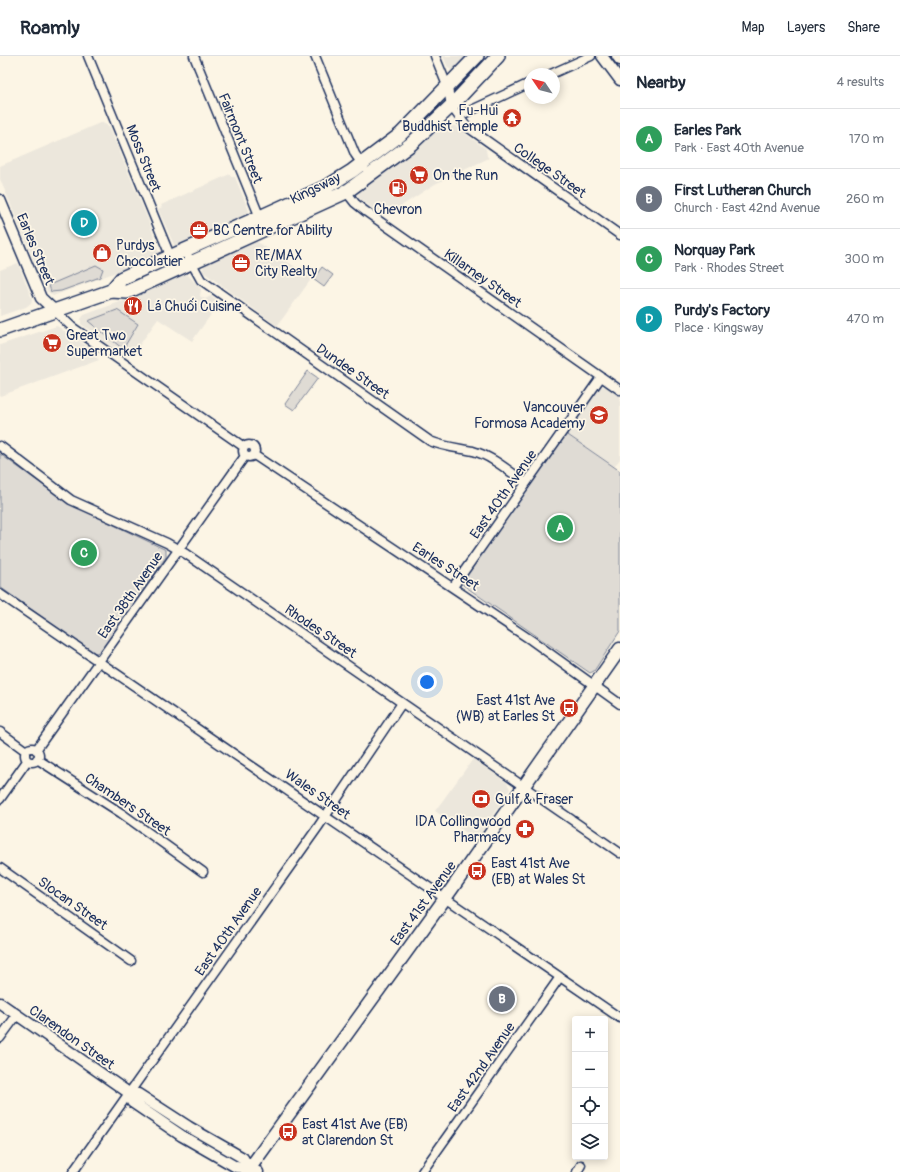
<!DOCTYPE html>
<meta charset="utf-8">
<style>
:root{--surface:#fff;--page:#f6f6f7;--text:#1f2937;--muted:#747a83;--line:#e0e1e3;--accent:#c8321e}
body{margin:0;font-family:Pangolin,sans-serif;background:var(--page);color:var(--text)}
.controls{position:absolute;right:12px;bottom:12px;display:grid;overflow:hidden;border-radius:4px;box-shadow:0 2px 10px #0003}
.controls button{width:36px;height:36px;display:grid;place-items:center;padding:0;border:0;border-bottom:1px solid var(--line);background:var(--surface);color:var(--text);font:20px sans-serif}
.compass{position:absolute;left:524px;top:12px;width:36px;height:36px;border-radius:50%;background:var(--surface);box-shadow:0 2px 10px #0003;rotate:305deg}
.you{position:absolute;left:427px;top:626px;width:14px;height:14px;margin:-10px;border:3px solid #fff;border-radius:50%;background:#1a73e8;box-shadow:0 0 0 6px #1a73e833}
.badge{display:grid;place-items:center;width:26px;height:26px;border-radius:50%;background:var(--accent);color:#fff;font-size:13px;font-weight:700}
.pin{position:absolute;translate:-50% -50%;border:2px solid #fff;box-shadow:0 1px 4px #0006}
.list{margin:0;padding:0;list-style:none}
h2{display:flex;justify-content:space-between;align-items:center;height:52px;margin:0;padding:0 16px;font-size:17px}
h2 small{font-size:13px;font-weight:400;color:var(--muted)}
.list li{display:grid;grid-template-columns:26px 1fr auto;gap:12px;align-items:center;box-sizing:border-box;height:60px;padding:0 16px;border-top:1px solid var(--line)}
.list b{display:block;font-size:15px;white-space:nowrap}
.list p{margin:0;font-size:13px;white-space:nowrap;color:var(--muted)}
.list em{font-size:13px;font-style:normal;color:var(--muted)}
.icon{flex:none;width:22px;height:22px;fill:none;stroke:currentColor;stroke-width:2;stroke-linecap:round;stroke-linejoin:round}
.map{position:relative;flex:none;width:620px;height:1116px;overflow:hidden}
header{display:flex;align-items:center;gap:24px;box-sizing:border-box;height:56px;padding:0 20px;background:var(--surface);border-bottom:1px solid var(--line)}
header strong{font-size:19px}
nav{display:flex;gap:22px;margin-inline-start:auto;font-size:14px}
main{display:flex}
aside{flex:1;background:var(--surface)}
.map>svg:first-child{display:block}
.built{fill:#ece7dc}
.green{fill:#dfdbd4;stroke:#7d8599}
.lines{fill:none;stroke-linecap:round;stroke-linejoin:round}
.minor-casing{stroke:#1b2f5e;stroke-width:11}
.tertiary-casing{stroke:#1b2f5e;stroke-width:13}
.secondary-casing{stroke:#1b2f5e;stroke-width:15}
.primary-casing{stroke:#1b2f5e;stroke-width:16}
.minor{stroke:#fcf5e5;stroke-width:8}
.tertiary{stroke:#fcf5e5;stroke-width:10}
.secondary{stroke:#fcf5e5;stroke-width:12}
.primary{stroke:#fcf5e5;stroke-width:13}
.labels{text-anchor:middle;stroke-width:3.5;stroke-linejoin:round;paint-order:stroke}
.poi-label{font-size:14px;fill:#1b2f5e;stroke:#fcf5e5;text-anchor:start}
.street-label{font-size:14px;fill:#1b2f5e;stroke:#fcf5e5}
</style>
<header>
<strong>Roamly</strong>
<nav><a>Map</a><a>Layers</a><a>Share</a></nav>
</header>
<main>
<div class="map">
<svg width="620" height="1116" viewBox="0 0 620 1116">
<rect width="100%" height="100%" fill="#fcf5e5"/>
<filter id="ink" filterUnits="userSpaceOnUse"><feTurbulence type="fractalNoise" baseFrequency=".025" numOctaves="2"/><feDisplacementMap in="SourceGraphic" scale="8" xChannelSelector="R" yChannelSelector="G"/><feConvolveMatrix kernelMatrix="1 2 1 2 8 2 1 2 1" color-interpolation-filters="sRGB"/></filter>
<g filter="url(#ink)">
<!-- built -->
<path class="built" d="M443,0H469L453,15L448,12Z
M102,66L104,68L109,70L151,171L159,197L156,201L53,240L47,235L0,123V110Z
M450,70H455L486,93L487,100L489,102L435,128L389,158L386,156L381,158L360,143L358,140L360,134L411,97L432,78Z
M230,118L231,121H235L249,155L248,159L175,191L158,153L162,151L161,149Z
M256,185L312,222L277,270L202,215L205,208Z
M18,207L32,243L31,247L26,251L0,260V214Z
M182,218L188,219L201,233L200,240L205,243L211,240L220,246L192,285L158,263L133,298L130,297L125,300L81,268V263L84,259L128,243Z
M57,270L97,297L96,301L99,304L0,340V289Z
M601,330L607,331L620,340V403L614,411L565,377L597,332Z
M473,703L507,727L510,733L480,778H472L471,780L435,755Z"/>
<!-- green -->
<path class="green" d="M96,209L103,213L100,221L61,235L51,236L49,229Z
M322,211L333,219L324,231L313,223Z
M117,254L138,268L123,293L88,265Z
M308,315L318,322L294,354L285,348Z
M565,377L620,415V575L594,615L590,617L463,529L465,521Z
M0,398L68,447L166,494V501L101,595L96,597L90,595L0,531Z"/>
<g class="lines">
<!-- minor casing -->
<g class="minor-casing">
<path id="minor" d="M88,0L176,214
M194,0L261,164
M315,0L355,98L364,111
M435,0L448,32L451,50L466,70L620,179
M551,18L591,0
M459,60L530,27
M344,133L355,147L365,155L620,334
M185,195L201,224L430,385C444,391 458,392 473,395C492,400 510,416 526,427
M55,255L72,271L244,391
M243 395a6 6 0 1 1 12 0a6 6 0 1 1-12 0Z
M0,390L71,444L167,487L186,498L620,797
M254,399L531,584L620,648
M453,531L601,321
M0,538L620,962
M0,676L26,695
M25 699a7 7 0 1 1 14 0a7 7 0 1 1-14 0Z
M36,694L245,400
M37,703L121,757L203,816
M0,743L27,705
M0,812L131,905
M0,982L17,959
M73,1116L318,771L402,647
M422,1116L560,921
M577,1116L581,1109"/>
</g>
<!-- tertiary casing -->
<g class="tertiary-casing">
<path id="tertiary" d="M602,0L620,24
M617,0L620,4
M0,144L41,242L55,255
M0,947L129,1037L132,1046L182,1080L236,1111L249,1112L258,1116
M129,1037L138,1038L189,1071L243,1102L249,1112"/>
</g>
<!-- secondary casing -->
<g class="secondary-casing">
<path id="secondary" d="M247,1116L451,834L620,593"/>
</g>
<!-- primary casing -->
<g class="primary-casing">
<path id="primary" d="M111,235L122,222L260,161L328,130L352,115L400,79L477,0
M0,274L111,235L127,236L346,136L411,88L451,50L498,0"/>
</g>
<!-- minor -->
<use href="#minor" class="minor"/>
<!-- tertiary -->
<use href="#tertiary" class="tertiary"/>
<!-- secondary -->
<use href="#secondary" class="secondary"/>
<!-- primary -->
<use href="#primary" class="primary"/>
</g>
</g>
<!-- icons -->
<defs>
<g id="temple-disc" transform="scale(1)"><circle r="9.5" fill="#c8321e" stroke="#fcf5e5"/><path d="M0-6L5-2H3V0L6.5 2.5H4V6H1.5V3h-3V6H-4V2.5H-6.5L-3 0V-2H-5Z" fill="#fff"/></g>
<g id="supermarket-disc" transform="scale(1)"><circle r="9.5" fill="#c8321e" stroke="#fcf5e5"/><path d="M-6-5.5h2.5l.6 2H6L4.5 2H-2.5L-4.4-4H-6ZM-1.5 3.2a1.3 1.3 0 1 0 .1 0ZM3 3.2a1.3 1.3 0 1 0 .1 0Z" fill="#fff"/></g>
<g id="fuel-disc" transform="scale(1)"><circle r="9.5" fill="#c8321e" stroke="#fcf5e5"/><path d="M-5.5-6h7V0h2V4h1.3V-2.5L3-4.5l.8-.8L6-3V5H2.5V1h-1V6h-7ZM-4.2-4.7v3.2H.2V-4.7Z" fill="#fff"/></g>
<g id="office-disc" transform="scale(1)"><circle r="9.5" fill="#c8321e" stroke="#fcf5e5"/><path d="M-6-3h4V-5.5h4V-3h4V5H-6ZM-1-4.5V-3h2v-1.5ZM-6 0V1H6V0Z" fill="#fff"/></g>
<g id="shop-disc" transform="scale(1)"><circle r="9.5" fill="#c8321e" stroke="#fcf5e5"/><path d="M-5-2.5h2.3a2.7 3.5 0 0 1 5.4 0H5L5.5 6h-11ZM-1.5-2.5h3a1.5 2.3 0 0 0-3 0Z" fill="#fff"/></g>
<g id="restaurant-disc" transform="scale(1)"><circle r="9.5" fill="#c8321e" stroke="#fcf5e5"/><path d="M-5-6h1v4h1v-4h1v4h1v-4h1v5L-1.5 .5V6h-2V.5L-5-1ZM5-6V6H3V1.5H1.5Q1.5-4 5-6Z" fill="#fff"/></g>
<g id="school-disc" transform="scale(1)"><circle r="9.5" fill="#c8321e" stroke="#fcf5e5"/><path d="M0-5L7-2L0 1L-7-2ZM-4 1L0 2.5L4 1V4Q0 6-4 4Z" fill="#fff"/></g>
<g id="bus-disc" transform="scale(1)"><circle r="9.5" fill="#c8321e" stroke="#fcf5e5"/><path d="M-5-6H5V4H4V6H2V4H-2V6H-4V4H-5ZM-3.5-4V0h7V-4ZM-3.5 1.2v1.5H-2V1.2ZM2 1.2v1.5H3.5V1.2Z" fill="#fff"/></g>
<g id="bank-disc" transform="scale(1)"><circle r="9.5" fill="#c8321e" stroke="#fcf5e5"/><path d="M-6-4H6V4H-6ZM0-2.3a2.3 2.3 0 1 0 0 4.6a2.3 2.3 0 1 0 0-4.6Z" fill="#fff"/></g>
<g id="pharmacy-disc" transform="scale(1)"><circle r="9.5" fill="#c8321e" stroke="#fcf5e5"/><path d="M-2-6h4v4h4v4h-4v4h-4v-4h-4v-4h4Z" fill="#fff"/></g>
</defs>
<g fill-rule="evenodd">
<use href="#temple-disc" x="512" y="62"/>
<use href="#supermarket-disc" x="419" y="119"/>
<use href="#fuel-disc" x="398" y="132"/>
<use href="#office-disc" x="199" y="174"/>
<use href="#shop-disc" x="102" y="197"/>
<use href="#office-disc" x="241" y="207"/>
<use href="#restaurant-disc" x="133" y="250"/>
<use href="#supermarket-disc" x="52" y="287"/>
<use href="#school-disc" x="599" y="359"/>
<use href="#bus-disc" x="569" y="652"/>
<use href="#bank-disc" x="481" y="743"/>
<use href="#pharmacy-disc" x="525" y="773"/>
<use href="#bus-disc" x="477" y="815"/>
<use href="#bus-disc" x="288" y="1076"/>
</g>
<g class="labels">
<!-- poi labels -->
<g class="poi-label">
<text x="498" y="59" text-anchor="end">Fu-Hui<tspan x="498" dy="16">Buddhist Temple</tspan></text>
<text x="433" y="124">On the Run</text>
<text x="398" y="158" text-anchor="middle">Chevron</text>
<text x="213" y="179">BC Centre for Ability</text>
<text x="116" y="194">Purdys<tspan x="116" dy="16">Chocolatier</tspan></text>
<text x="255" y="204">RE/MAX<tspan x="255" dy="16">City Realty</tspan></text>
<text x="147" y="255">Lá Chuối Cuisine</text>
<text x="66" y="284">Great Two<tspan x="66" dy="16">Supermarket</tspan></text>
<text x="585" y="356" text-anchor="end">Vancouver<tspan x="585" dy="16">Formosa Academy</tspan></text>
<text x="555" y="649" text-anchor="end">East 41st Ave<tspan x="555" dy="16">(WB) at Earles St</tspan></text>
<text x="495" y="748">Gulf &amp; Fraser</text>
<text x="511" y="770" text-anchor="end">IDA Collingwood<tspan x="511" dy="16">Pharmacy</tspan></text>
<text x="491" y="812">East 41st Ave<tspan x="491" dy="16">(EB) at Wales St</tspan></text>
<text x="302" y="1073">East 41st Ave (EB)<tspan x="302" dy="16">at Clarendon St</tspan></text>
</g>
<!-- street labels -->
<g class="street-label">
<text transform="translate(241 82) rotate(68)" y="5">Fairmont Street</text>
<text transform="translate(144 102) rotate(68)" y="5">Moss Street</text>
<text transform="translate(550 114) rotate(35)" y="5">College Street</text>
<text transform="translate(315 132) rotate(-26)" y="5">Kingsway</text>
<text transform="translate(36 193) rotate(67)" y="5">Earles Street</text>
<text transform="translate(483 222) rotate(35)" y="5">Killarney Street</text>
<text transform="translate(353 315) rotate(35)" y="5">Dundee Street</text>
<text transform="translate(503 438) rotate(-55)" y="5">East 40th Avenue</text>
<text transform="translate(446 510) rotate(33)" y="5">Earles Street</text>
<text transform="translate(130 539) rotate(-55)" y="5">East 38th Avenue</text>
<text transform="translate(321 575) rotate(34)" y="5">Rhodes Street</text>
<text transform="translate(318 738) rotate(35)" y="5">Wales Street</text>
<text transform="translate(128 748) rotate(34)" y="5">Chambers Street</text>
<text transform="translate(73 847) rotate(35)" y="5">Slocan Street</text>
<text transform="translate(423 847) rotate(-54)" y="5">East 41st Avenue</text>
<text transform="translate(228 875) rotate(-55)" y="5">East 40th Avenue</text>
<text transform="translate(72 981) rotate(35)" y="5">Clarendon Street</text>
<text transform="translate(481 1011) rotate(-55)" y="5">East 42nd Avenue</text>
</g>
</g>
</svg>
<div class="controls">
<button>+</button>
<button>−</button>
<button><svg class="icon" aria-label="locate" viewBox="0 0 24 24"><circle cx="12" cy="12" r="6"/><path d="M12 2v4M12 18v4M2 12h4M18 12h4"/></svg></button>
<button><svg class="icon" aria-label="layers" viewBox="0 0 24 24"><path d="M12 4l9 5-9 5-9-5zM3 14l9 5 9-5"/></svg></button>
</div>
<svg class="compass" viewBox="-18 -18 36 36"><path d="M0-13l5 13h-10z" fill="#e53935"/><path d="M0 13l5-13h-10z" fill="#747a83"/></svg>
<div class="you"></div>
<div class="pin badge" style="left:560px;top:472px;background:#2e9e5b">A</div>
<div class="pin badge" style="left:502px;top:943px;background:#6b7280">B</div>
<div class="pin badge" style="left:84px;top:497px;background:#2e9e5b">C</div>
<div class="pin badge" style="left:84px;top:167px;background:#0f9aa8">D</div>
</div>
<aside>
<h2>Nearby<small>4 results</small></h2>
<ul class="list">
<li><span class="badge" style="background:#2e9e5b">A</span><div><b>Earles Park</b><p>Park · East 40th Avenue</p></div><em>170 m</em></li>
<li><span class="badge" style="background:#6b7280">B</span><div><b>First Lutheran Church</b><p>Church · East 42nd Avenue</p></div><em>260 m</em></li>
<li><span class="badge" style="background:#2e9e5b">C</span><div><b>Norquay Park</b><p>Park · Rhodes Street</p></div><em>300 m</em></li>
<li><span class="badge" style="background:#0f9aa8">D</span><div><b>Purdy's Factory</b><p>Place · Kingsway</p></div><em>470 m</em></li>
</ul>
</aside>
</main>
